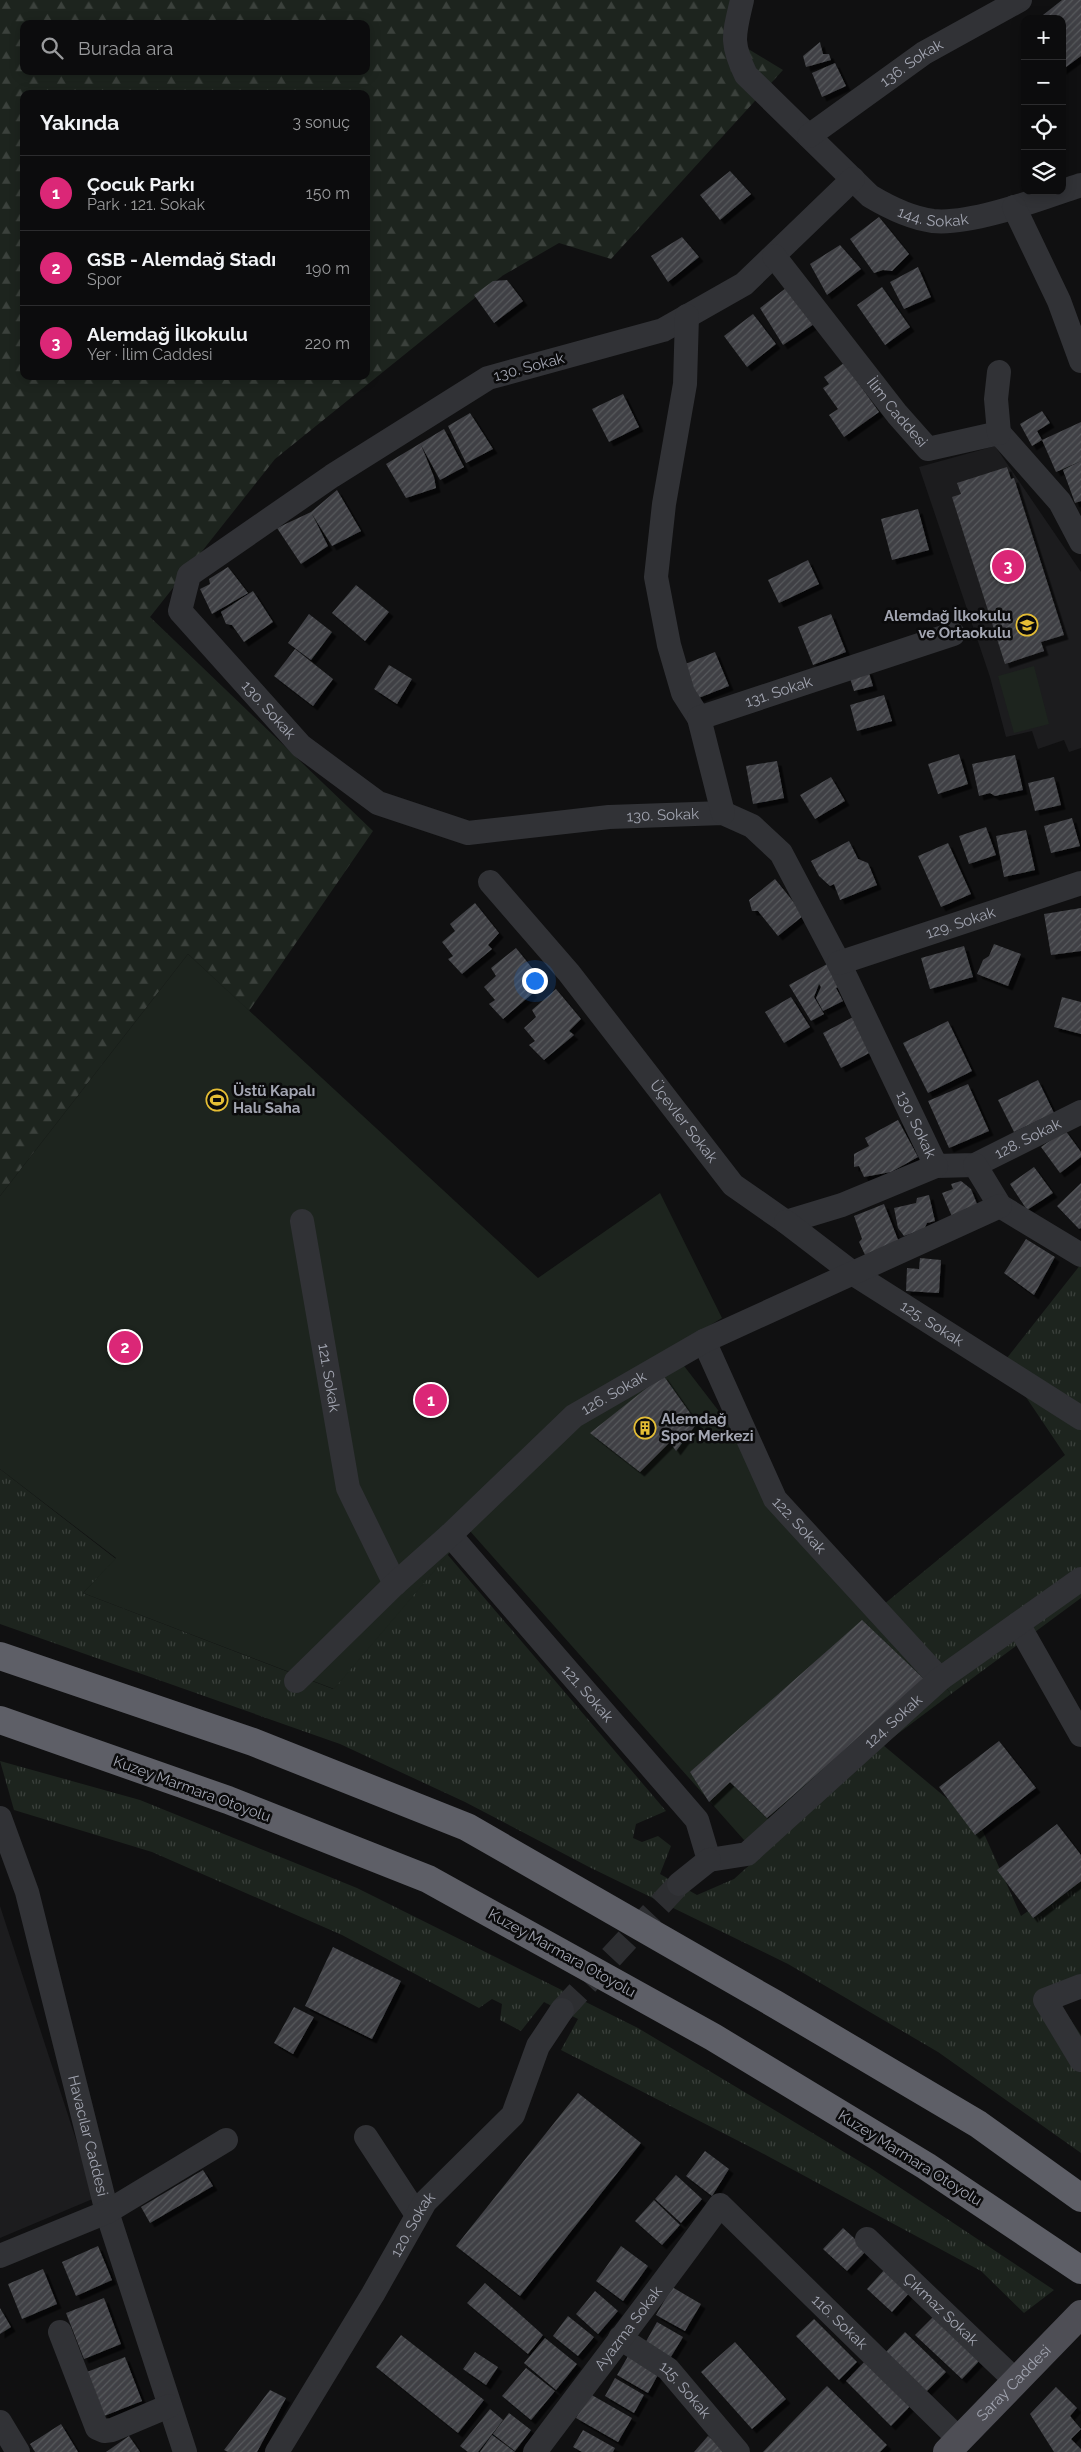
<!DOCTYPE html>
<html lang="tr">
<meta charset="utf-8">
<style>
:root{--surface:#0c0c0d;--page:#151516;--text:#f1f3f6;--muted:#9a9b9d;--line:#2c2c2e;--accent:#db2777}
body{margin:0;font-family:Raleway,sans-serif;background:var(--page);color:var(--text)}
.controls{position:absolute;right:15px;top:15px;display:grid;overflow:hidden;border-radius:10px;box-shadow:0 2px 12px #0003}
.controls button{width:45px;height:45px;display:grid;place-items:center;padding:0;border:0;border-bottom:1px solid var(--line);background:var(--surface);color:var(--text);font:25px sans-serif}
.you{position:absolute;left:534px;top:980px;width:18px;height:18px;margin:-12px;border:4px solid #fff;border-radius:50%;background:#1a73e8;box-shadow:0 0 0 8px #1a73e833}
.badge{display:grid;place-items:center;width:32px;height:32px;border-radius:50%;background:var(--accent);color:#fff;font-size:16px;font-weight:700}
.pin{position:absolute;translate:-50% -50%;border:2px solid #fff;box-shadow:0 1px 5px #0006}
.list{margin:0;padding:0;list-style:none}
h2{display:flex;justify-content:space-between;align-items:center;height:65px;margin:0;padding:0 20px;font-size:21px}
h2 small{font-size:16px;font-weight:400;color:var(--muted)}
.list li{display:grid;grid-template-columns:32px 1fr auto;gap:15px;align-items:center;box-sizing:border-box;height:75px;padding:0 20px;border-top:1px solid var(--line)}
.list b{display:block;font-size:19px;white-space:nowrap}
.list p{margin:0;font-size:16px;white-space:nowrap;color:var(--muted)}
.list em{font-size:16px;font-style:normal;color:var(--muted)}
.icon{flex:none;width:28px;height:28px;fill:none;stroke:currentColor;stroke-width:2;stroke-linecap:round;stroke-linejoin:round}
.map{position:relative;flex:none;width:1081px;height:2452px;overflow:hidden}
.search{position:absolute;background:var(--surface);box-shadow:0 2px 12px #0003;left:20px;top:20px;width:350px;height:55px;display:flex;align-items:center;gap:12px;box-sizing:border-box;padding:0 18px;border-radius:10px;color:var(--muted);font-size:19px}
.panel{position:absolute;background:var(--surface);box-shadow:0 2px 12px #0003;left:20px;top:90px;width:350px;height:290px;border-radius:10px}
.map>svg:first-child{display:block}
.built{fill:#1c1c1e}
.grass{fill:url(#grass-tufts)}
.forest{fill:url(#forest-firs);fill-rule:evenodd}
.pitch{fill:#1d241e}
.building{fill:url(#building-hatch);filter:url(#shadow)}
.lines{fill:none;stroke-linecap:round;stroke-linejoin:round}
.minor-tunnel{stroke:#2d2e31;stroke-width:24;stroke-dasharray:24 12;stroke-linecap:butt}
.minor{stroke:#313236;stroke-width:24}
.major{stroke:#4e4e55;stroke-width:28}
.highway{stroke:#5e5f67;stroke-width:28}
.labels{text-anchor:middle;stroke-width:5;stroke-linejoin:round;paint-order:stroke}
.street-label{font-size:15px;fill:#a2a5b1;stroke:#0b0b0c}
.poi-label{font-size:15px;font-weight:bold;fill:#a2a5b1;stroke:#0b0b0c;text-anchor:start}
</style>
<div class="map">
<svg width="1081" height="2452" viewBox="0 0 1081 2452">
<defs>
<pattern id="grass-tufts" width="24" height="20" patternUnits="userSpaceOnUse" patternTransform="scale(1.25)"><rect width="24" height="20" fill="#1d241e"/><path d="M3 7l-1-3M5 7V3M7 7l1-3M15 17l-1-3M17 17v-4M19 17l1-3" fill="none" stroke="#3b413c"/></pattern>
<pattern id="forest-firs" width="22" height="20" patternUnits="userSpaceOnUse" patternTransform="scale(1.25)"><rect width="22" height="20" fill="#1d241e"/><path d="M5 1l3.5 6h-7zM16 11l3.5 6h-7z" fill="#3b413c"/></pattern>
<pattern id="building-hatch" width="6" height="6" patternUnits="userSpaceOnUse" patternTransform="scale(1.25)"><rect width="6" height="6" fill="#3f4044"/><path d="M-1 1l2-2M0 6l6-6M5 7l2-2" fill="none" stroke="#58595d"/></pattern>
<filter id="shadow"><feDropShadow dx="4.5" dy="4.5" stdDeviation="0" flood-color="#0009"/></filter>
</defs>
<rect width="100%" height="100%" fill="#101011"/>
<!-- built -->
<path class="built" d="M995,446L1081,572V748L1069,752L1064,740L1038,749L1032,731L1006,737L990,677L919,467Z
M0,1906L95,2198L0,2238Z"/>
<!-- grass -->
<path class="grass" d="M1081,1264V1598L951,1694L883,1605L1065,1455L1003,1363Z
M0,1469L116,1559L83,1593L333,1689L447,1554L666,1811L636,1824L633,1838L642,1842L658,1836L671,1846L660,1874L697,1895L734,1879L883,1745L981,1827L1021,1916L1081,1874V1994L1060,2004L1081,2035V2153L938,2052L788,1964L589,1867L465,1802L340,1744L0,1624Z
M0,1761L140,1800L357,1888L638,2028L869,2167L1054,2290L1024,2313L981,2271L760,2152L561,2050L578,2019L544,2002L521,2031L500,2020L502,2004L492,1999L479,2008L342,1935L152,1852L14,1810Z"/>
<!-- forest -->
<path class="forest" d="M0,0H740L725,35L783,70L611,259L559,243L502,276L275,459L150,617L373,831L249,1011L188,954L0,1196ZM24,24H366V71H24ZM24,94H366V376H24Z"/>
<!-- pitch -->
<path class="pitch" d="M1034,666L1049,724L1014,733L998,676Z
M188,954L538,1278L660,1193L722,1318L671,1349L788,1501L883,1605L951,1694L883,1745L759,1857L469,1530L334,1689L83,1593L116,1558L0,1469V1196Z"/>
<!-- building -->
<path class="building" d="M1062,0H1081V56L1062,70V19H1038Z
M820,42L823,54H829L831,60L806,67L803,56Z
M835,63L846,86L822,97L812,73Z
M730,171L751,194L720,220L700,195Z
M879,217L909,254L892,271L883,270L874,273L850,239Z
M682,237L699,257L668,282L651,256Z
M840,245L861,269L827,295L810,264Z
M918,267L931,297L904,309L890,282Z
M507,280L523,301L494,323L474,295L493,281Z
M882,287L910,327L885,345L857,305Z
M786,288L814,324L783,345L760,308Z
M753,314L776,344L747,367L724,336Z
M844,363L879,412L844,437L829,415L838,409L823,388L829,384L824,377Z
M623,394L639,427L609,442L592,409Z
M1042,411L1050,423L1037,431L1042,440L1032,446L1020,424Z
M470,413L493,449L466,463L448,426Z
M1081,422V461L1056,472L1042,440Z
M444,429L464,467L440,480L421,445L434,477L436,488L406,498L386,464Z
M1081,461V501L1075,503L1063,470Z
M1007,467L1011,479L1014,478L1064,635L1041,642L1044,651L1005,664L952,497L961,494L957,483Z
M337,490L361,531L332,546L312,514L328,546L301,564L277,528L311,512Z
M918,509L929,550L892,560L881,519Z
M808,560L819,584L779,603L768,580Z
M228,567L248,593L212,614L200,589L210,584L209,579Z
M356,585L389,612L365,641L332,613Z
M253,591L273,622L244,642L232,625L226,624L221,612Z
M309,614L332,632L311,660L288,643Z
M831,614L846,652L813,665L798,627Z
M295,649L333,679L313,706L274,676Z
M715,652L729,686L696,699L683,665Z
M389,665L412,679L397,704L374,689Z
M868,670L873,686L854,691L849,675Z
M884,695L892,721L857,731L850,705Z
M959,754L968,784L938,794L928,764Z
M1015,755L1023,790L995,796L990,793L979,796L972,764Z
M777,761L784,798L753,804L746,766Z
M831,777L845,801L815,819L800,795Z
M1054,777L1061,805L1035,811L1028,783Z
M1072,818L1080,846L1051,853L1044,826Z
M986,827L996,855L969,864L959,836Z
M1026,830L1035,870L1004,877L996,836Z
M849,841L858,859L868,863L877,885L840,900L834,884L830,886L819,876L811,861Z
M948,843L971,894L941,907L918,856Z
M775,879L804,915L778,936L758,911H752L749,900Z
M475,903L499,933L488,945L492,949L462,974L448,959L453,956L442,942L455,931L450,924Z
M1081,908V951L1051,955L1044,914Z
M994,944L1021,954L1008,986L977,974L983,960L989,956Z
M964,946L973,977L930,989L921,958Z
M516,948L540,978L529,989L533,993L503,1019L489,1004L495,1000L484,987L496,976L491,968Z
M829,963L841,986L836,988L843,1001L823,1011L816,998L821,987L819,984L814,997L824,1014L811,1021L789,985Z
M556,989L581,1019L569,1031L574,1035L544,1060L529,1045L535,1041L524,1028L536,1017L532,1010Z
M791,997L810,1027L784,1043L765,1012Z
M1062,997L1081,1002V1034L1054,1027Z
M855,1016L873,1051L841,1068L823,1033Z
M948,1021L972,1071L928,1093L903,1043Z
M1038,1080L1054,1113L1014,1132L998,1100Z
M968,1084L989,1131L949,1148L928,1101Z
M898,1120L918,1157L891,1172L864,1177L859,1166L854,1167V1154L869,1146L865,1138Z
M1065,1130L1081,1152V1157L1060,1173L1041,1147Z
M1034,1167L1053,1193L1027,1210L1010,1184Z
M961,1181L971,1189L979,1209L953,1219L942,1193L953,1189L951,1184Z
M1081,1183V1228L1079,1229L1057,1206Z
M929,1195L935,1221L927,1223L924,1229L904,1236L898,1228L894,1208L916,1203L917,1198Z
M884,1204L900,1245L866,1257L859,1242L862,1239L854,1216Z
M1026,1239L1055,1257L1034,1295L1004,1273Z
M920,1258L941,1260L939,1293L906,1291L907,1268L919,1269Z
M663,1375L697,1423L676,1451L670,1442L640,1472L590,1433Z
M862,1620L925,1680L767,1818L730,1782L709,1802L690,1772Z
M999,1741L1036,1788L975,1835L939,1787Z
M1057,1824L1081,1855V1881L1033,1918L997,1870Z
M333,1947L401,1981L372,2039L305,2006Z
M294,2007L314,2017L293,2054L274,2043Z
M578,2093L641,2143L520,2296L456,2246Z
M705,2151L729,2169L712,2196L686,2176Z
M203,2170L213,2186L150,2223L141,2207Z
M676,2175L702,2199L681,2223L655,2199Z
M654,2200L680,2225L662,2245L635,2221Z
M843,2228L867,2250L847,2271L823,2249Z
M98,2246L112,2280L76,2296L62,2262Z
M621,2246L648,2266L623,2301L596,2281Z
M43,2269L57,2304L22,2319L8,2284Z
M885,2269L910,2292L892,2312L867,2289Z
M485,2283L543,2335L528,2354L467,2303Z
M672,2287L701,2304L685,2331L656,2315Z
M595,2291L618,2311L598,2334L576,2314Z
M104,2298L121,2344L84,2359L66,2313Z
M0,2308L11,2327L0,2334Z
M936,2314L982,2358L962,2379L915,2335Z
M568,2316L594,2337L578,2356L553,2336Z
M814,2319L857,2362L839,2380L796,2336Z
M657,2322L683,2337L669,2360L644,2345Z
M905,2332L946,2372L921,2397L881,2357Z
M401,2335L484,2400L458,2433L376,2367Z
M545,2338L577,2364L556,2390L524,2363Z
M735,2342L786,2399L752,2429L701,2372Z
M475,2352L498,2367L486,2385L463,2369Z
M630,2353L660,2371L648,2393L617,2375Z
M125,2357L142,2401L104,2416L87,2372Z
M869,2357L914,2402L891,2426L846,2381Z
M526,2368L555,2391L531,2420L502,2396Z
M615,2378L644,2395L634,2413L605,2396Z
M827,2386L887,2445L880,2452H763Z
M1056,2387L1077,2408L1070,2416L1081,2429L1071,2439L1081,2449V2452H1054L1030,2414Z
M270,2390L286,2398L257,2452H228L224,2450Z
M590,2394L632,2418L618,2442L576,2418Z
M490,2409L503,2420L478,2452H468L460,2446Z
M509,2413L531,2430L515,2451L493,2434Z
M61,2424L78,2452H35L30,2444Z
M583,2430L615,2448L613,2452H582L573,2447Z
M492,2435L515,2452H480Z
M129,2436L140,2452H106Z
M708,2436L727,2452H694Z"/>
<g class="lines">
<!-- minor-tunnel -->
<path class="minor-tunnel" d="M562,2010L679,1884"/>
<!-- minor -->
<g class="minor">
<path id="s1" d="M742,0C734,35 730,42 746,75L870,196C890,208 910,218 933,221C973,225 1042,198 1081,185"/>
<path id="s2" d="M809,136L924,53L1020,0"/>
<path id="s3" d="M853,179L744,284L663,330L488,378L332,476L189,575L180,611L301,746L378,803L468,833L609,817L723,813L752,826L781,853L839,963L936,1166L975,1165L1081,1112"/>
<path d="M1014,207L1059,301L1081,361"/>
<path id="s4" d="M774,256L897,414L928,449L999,433L1060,502L1081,542"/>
<path d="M687,316L685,384L664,504L656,577L669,645L683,693L699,718"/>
<path d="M999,372L996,399L999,433"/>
<path id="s5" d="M723,813L699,718L953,634"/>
<path id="s6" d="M490,882L569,973L733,1185L786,1222L842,1205L936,1166"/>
<path id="s7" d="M839,963L1081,883"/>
<path d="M975,1165L1000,1206L1081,1255"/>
<path id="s8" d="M302,1221L348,1488L395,1584"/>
<path id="s9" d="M786,1222L854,1274L1081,1418"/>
<path id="s10" d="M704,1341L775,1499L940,1679"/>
<path id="s11" d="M450,1535L697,1820L709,1860"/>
<path d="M1018,1624L1081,1735"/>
<path id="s12" d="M296,1681L395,1584L450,1535L574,1416L704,1341L1000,1206"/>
<path id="s13" d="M0,1818L27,1892L107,2212L185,2452"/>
<path id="s14" d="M709,1860L747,1854L940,1679L1081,1579"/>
<path d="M679,1884L709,1860"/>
<path d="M1081,1986L1045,2000L1081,2060"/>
<path d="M366,2137L417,2215"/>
<path id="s15" d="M867,2239L1016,2381"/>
<path d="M0,2256L107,2212L226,2140"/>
<path d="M60,2332L97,2428L104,2431L112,2430L169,2406"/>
<path id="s16" d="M620,2338L668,2369L738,2452"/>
<path d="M0,2422L18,2452"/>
<path id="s17" d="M277,2452L373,2294L425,2202L513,2115L538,2046L562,2010"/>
<path id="s18" d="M535,2452C597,2369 660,2288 720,2205L959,2439"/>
</g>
<!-- major -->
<path class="major" id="s19" d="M947,2452L1081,2314"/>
<!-- highway -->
<path class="highway" d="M0,1656L253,1742L467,1827L775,2004L978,2124L1081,2198
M0,1720L228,1800L428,1879L713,2037L926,2166L1081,2270"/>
</g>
<!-- icons -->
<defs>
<g id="school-ring" transform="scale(1.125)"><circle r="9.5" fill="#0b0b0c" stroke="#e5be35" stroke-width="1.5"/><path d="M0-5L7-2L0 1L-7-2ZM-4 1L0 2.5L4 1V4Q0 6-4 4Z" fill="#e5be35"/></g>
<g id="stadium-ring" transform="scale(1.125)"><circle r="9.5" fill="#0b0b0c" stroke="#e5be35" stroke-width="1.5"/><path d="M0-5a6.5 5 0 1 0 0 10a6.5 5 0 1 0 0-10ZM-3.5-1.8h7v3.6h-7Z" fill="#e5be35"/></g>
<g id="building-ring" transform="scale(1.125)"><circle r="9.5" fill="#0b0b0c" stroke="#e5be35" stroke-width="1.5"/><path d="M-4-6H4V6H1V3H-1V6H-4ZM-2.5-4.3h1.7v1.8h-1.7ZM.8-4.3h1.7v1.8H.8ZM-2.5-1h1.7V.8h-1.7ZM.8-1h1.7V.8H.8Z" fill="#e5be35"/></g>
</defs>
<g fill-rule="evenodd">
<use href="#school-ring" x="1027" y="625"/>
<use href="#stadium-ring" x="217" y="1100"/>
<use href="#building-ring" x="645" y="1428"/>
</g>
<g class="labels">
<!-- street labels -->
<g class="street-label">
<text dy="5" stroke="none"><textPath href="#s2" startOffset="126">136. Sokak</textPath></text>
<text dy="5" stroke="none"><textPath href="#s1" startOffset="319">144. Sokak</textPath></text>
<text transform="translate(529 367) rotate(-15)" y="5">130. Sokak</text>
<text dy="5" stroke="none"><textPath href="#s4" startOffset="199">İlim Caddesi</textPath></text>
<text dy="5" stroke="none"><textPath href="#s5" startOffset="182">131. Sokak</textPath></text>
<text dy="5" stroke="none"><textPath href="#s3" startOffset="954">130. Sokak</textPath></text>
<text dy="5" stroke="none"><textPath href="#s3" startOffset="1389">130. Sokak</textPath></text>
<text dy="5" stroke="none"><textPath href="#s7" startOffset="128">129. Sokak</textPath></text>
<text dy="5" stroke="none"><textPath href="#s6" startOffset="308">Üçevler Sokak</textPath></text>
<text dy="5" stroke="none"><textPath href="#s3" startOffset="1824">130. Sokak</textPath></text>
<text dy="5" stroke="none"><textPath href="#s3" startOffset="1968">128. Sokak</textPath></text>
<text dy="5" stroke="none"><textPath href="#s9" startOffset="178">125. Sokak</textPath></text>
<text dy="5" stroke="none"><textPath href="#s8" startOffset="159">121. Sokak</textPath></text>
<text dy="5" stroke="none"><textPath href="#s12" startOffset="430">126. Sokak</textPath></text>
<text dy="5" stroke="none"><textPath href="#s10" startOffset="209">122. Sokak</textPath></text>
<text dy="5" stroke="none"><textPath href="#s11" startOffset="210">121. Sokak</textPath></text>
<text dy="5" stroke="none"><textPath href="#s14" startOffset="236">124. Sokak</textPath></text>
<text transform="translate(192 1789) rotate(20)" y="5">Kuzey Marmara Otoyolu</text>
<text transform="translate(562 1953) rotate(29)" y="5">Kuzey Marmara Otoyolu</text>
<text dy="5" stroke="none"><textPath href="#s13" startOffset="330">Havacılar Caddesi</textPath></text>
<text transform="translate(910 2158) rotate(32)" y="5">Kuzey Marmara Otoyolu</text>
<text dy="5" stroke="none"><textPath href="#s17" startOffset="265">120. Sokak</textPath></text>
<text dy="5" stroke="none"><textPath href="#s15" startOffset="102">Çıkmaz Sokak</textPath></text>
<text dy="5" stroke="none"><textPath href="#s18" startOffset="476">116. Sokak</textPath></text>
<text dy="5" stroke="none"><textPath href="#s18" startOffset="155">Ayazma Sokak</textPath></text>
<text dy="5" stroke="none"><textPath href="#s19" startOffset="96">Saray Caddesi</textPath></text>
<text dy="5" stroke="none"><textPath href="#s16" startOffset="84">115. Sokak</textPath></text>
</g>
<!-- poi labels -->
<g class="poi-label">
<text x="1011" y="621" text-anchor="end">Alemdağ İlkokulu<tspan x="1011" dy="17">ve Ortaokulu</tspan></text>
<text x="233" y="1096">Üstü Kapalı<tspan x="233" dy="17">Halı Saha</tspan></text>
<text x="661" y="1424">Alemdağ<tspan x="661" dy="17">Spor Merkezi</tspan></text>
</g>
</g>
</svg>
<div class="controls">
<button>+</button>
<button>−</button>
<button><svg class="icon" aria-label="locate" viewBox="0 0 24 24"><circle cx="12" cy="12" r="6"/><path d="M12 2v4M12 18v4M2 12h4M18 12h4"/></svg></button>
<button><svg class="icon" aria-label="layers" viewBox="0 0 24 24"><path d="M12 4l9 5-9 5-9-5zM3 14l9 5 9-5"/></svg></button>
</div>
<div class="you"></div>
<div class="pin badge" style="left:431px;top:1400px">1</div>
<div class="pin badge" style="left:125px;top:1347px">2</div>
<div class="pin badge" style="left:1008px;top:566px">3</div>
<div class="search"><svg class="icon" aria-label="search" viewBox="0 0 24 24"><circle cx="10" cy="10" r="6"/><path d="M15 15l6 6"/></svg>Burada ara</div>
<section class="panel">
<h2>Yakında<small>3 sonuç</small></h2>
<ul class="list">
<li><span class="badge">1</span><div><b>Çocuk Parkı</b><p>Park · 121. Sokak</p></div><em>150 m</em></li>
<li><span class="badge">2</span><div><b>GSB - Alemdağ Stadı</b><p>Spor</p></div><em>190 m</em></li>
<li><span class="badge">3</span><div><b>Alemdağ İlkokulu</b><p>Yer · İlim Caddesi</p></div><em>220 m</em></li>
</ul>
</section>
</div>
